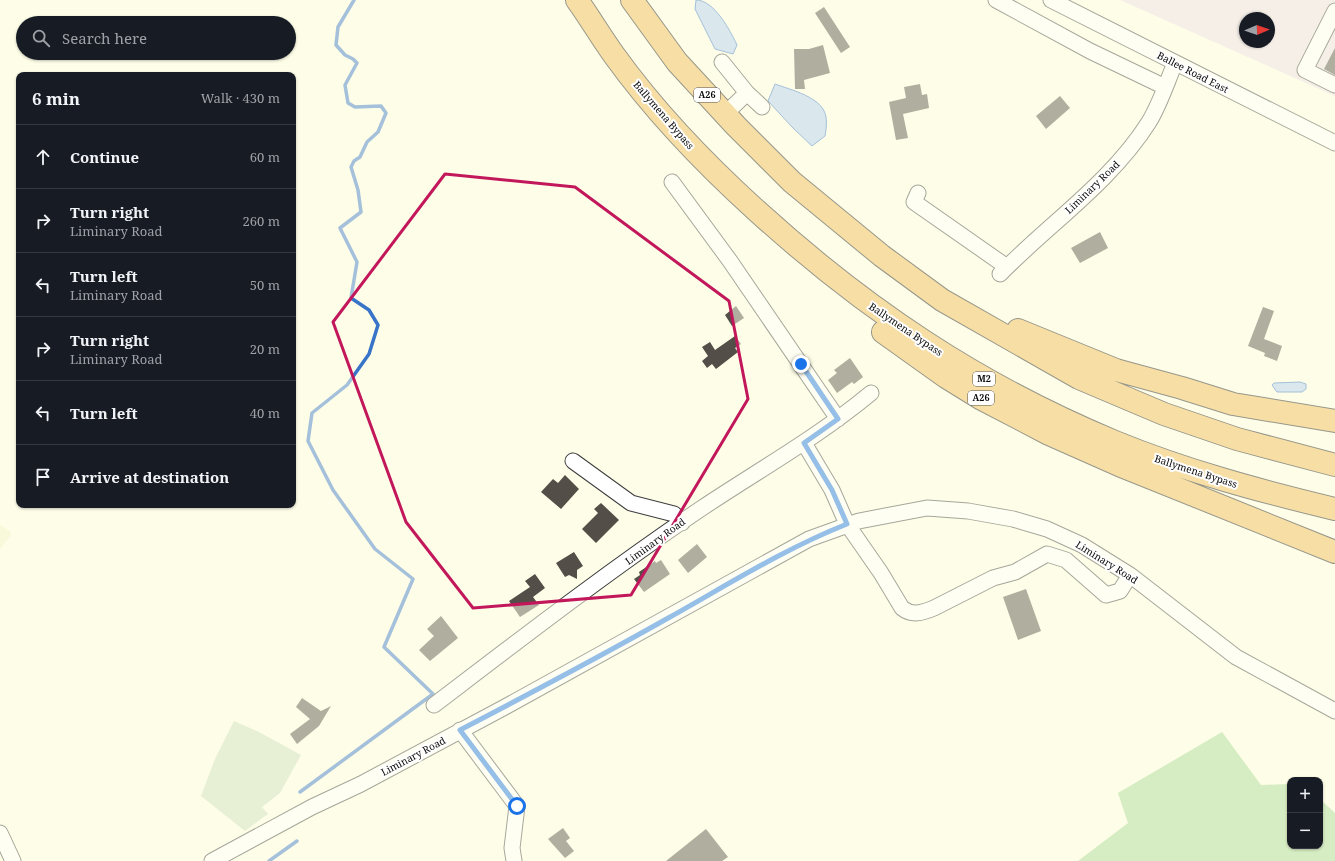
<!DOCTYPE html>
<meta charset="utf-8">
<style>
:root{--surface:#171b24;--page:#242831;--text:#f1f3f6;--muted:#9ea1a6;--line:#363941}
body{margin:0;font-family:"Noto Serif",serif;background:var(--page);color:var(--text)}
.controls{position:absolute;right:12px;bottom:12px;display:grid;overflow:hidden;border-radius:8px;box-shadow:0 1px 3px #0004}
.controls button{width:36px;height:36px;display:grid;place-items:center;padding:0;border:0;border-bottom:1px solid var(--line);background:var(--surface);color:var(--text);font:20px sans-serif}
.compass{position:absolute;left:1239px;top:12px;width:36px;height:36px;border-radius:50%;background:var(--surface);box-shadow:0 1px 3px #0004;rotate:88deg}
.stop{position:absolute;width:12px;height:12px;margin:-9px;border:3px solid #1a73e8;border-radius:50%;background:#fff}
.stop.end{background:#1a73e8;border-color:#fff;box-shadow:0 1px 4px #0008}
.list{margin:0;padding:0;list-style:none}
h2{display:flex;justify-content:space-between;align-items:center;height:52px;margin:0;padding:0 16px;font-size:17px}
h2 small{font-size:13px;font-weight:400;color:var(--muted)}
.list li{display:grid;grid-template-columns:26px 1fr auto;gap:12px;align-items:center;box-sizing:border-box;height:64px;padding:0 16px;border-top:1px solid var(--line)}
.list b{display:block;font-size:15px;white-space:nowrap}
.list p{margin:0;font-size:13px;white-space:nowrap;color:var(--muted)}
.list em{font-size:13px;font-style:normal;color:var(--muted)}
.icon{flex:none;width:22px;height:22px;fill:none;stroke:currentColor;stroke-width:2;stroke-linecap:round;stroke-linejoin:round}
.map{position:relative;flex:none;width:1335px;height:861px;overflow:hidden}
.search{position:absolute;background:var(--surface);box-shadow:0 1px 3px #0004;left:16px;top:16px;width:280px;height:44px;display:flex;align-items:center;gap:10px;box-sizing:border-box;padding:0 14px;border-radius:22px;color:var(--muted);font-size:15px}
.panel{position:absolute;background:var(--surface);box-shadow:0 1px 3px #0004;left:16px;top:72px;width:280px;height:436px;border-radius:8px}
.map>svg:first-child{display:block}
.industrial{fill:#eadee9;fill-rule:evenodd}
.farmland{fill:#eff3ca}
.forest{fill:#a6d794}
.cemetery{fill:#cddebc}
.water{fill:#afcef4;stroke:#3875c9}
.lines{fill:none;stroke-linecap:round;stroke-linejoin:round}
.stream{stroke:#3875c9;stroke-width:3.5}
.building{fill:#534e47}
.minor-casing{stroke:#3d3d3d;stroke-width:17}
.highway-casing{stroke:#1b1b1b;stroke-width:24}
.minor{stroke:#fff;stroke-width:15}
.highway{stroke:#f0b855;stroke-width:22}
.route{stroke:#1a73e8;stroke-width:5}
.marked{fill:none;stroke:#c2185b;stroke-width:3;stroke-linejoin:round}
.labels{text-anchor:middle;stroke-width:4;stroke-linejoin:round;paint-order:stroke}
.shield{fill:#fff;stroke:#545454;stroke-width:1}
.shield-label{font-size:9px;font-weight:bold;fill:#0a0a0a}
.street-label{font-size:10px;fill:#0a0a0a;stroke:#fff}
</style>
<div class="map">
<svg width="1335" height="861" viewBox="0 0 1335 861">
<rect width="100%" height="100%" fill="#fefee8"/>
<!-- industrial -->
<path class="industrial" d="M1120,0H1335V96ZM1245,18H1269V42H1245Z"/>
<!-- farmland -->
<path class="farmland" d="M0,525L10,531L11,535L0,549Z"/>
<!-- forest -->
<path class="forest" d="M1222,732L1261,785L1290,784V846H1320V799L1335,813V861H1078L1128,823L1118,793Z"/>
<!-- cemetery -->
<path class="cemetery" d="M234,721L259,732L301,755L280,793L262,807L268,814L245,831L201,796L215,759Z"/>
<!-- water -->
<path class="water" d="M696,0C714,0 730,30 737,45L733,54L715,49L695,9Z
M775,84C791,90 823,97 826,117C827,123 826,131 825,136L812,146L793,128L768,101Z
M1300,382L1306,384V389L1302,392H1277L1272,385L1274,383Z"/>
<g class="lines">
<!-- stream -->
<path class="stream" d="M300,792L433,694L384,647L413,579L375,549L333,490L308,441L312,413L347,385L369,354L378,325L369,310L351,298L357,262L340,228L361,212L358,190L351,167L354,161L360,157L367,142L378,132L386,113L381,106L355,107L348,103L345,85L357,63L353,59L345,55L336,45L338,27L354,0
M269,861L297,841"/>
</g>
<!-- building -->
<path class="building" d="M824,7L850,47L841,53L815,13Z
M823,45L830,73L804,80L805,89H795L794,49H809Z
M1335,48V75L1324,69Z
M920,84L922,95L927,94L929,108L903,114L908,138L896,140L889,102L906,98L904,87Z
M1060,96L1070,108L1046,129L1036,116Z
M1100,232L1108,248L1080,263L1071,248Z
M736,306L744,318L732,326L725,315Z
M1263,307L1274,311L1264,339L1282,346L1277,361L1264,356L1265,353L1248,346Z
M735,336L741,344L735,348L738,352L716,369L712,364L707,368L702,361L708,356L702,347L710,342L715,350Z
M850,358L863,377L854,384L852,382L837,393L828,380L837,373L834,370Z
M565,475L579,489L561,509L541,492L553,479L558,483Z
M601,503L619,520L596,543L582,529L598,513L594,509Z
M697,544L707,557L688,573L678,560Z
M574,552L583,566L577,570V579L569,575L565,577L556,563Z
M661,560L670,574L644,592L634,579L640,575L639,572L655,561L656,563Z
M535,574L545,588L533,597L539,605L520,617L509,601L530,587L525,581Z
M1026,589L1041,631L1018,640L1003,597Z
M441,616L458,638L430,661L419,650L434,636L427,629Z
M302,698L321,711L331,706L319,726L297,744L290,734L310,719L296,707Z
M563,828L570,838L566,841L574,851L565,858L548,839Z
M706,829L728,857L722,861H666Z"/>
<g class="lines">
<!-- minor casing -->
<g class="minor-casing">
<path id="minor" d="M996,0L1090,51L1165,87
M1051,0L1335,143
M1335,11L1305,70L1335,85
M722,62L747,93L762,107
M725,114L747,93
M672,182L730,261L838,419
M918,193L914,202L1007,267
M1000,274C1050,223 1111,182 1149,122C1160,104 1167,82 1175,63
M804,443L832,490L847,524L881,573L902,608C912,616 922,613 934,608L993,578L1015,572L1047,554L1066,560L1106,595L1120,591L1130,575
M573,461L631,503L674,514L682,523
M434,705C522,638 610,570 702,508C759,470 818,437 871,393
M460,730L517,806L512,848L514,861
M0,833L13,861
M212,861L312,807L361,784L505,707L809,539L859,521L927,508L968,511L1013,519L1047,529L1082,545L1130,575L1236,657L1335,711"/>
</g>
<!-- highway casing -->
<g class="highway-casing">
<path id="highway" d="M577,0C590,18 601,37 614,55C655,112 705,164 757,211C866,310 978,385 1115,442C1186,471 1260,491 1335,509
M632,0L677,62L736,126L792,182L882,256L942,300L1079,378L1164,414L1237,439L1335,465
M1018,330L1116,370L1182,388L1233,404L1335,421
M883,332L946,377L980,398L1049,434L1119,465L1335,552"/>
</g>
<!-- minor -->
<use href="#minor" class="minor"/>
<!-- highway -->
<use href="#highway" class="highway"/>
</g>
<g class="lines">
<!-- route -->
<path class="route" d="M517,806L460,730C531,693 601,656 670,617C729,584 784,549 847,524L832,490L804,443L838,419L801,364"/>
</g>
<!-- marked area -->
<path d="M0 0H1335V861H0ZM445,174L575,187L729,301L748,399L631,595L473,608L406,522L333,322Z" fill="#fefee8" fill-opacity=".55" fill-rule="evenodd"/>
<path class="marked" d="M445,174L575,187L729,301L748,399L631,595L473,608L406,522L333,322Z"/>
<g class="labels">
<!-- shield labels -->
<g class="shield">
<rect x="694" y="88" width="26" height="14" rx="3"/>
<rect x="973" y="372" width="22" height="14" rx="3"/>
<rect x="968" y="391" width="26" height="14" rx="3"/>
</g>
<g class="shield-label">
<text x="707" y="98">A26</text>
<text x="984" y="382">M2</text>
<text x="981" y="401">A26</text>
</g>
<!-- street labels -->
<g class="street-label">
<text transform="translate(1193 72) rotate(27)" y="4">Ballee Road East</text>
<text transform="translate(664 115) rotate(49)" y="4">Ballymena Bypass</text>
<text transform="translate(1092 187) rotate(-44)" y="4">Liminary Road</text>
<text transform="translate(906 329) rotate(34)" y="4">Ballymena Bypass</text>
<text transform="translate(1196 471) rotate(18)" y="4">Ballymena Bypass</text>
<text transform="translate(655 541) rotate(-36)" y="4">Liminary Road</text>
<text transform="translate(1107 562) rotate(32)" y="4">Liminary Road</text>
<text transform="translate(413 756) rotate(-28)" y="4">Liminary Road</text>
</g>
</g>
</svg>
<div class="controls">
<button>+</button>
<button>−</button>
</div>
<svg class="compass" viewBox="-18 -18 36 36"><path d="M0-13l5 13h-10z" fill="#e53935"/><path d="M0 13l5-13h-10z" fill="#9ea1a6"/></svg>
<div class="stop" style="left:517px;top:806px"></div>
<div class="stop end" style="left:801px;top:364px"></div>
<div class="search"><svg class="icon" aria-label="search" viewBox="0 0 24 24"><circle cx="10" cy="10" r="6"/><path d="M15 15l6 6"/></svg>Search here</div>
<section class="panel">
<h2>6 min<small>Walk · 430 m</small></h2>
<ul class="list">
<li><svg class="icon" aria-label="ahead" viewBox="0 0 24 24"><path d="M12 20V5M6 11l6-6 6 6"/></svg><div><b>Continue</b></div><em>60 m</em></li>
<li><svg class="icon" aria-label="right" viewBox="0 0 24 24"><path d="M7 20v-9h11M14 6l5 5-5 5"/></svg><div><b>Turn right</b><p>Liminary Road</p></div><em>260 m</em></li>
<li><svg class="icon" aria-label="left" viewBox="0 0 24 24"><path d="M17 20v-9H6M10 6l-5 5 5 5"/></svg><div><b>Turn left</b><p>Liminary Road</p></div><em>50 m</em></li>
<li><svg class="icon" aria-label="right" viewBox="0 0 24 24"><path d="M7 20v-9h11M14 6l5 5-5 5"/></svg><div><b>Turn right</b><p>Liminary Road</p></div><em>20 m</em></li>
<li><svg class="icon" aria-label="left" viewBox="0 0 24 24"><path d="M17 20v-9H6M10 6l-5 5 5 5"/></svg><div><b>Turn left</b></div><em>40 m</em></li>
<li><svg class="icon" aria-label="arrive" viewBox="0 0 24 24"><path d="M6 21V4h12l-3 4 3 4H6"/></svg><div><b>Arrive at destination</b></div></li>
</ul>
</section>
</div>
